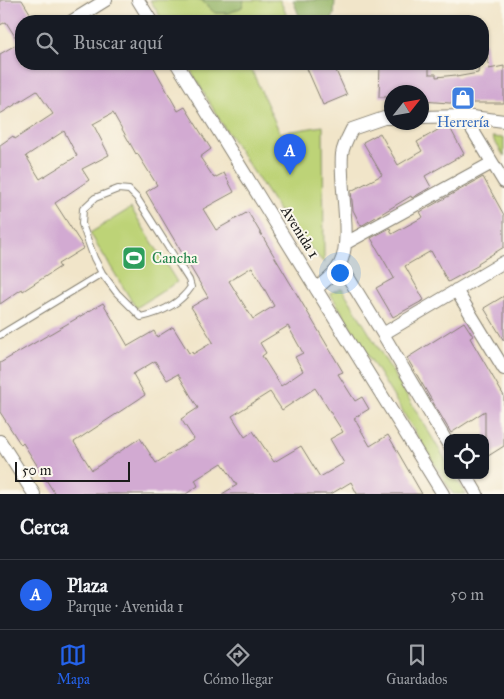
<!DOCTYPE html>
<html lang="es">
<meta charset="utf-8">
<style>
:root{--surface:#171b24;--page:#242831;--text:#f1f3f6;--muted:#9ea1a6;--line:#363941;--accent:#2563eb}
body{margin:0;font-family:"IM FELL Great Primer",serif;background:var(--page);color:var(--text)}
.controls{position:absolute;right:15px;bottom:15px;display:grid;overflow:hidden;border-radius:10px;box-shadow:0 1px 4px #0004}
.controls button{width:45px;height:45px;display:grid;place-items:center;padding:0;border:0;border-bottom:1px solid var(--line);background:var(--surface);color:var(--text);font:25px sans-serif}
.compass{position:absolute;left:384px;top:85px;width:45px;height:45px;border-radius:50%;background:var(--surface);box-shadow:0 1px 4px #0004;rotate:59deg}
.scale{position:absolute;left:15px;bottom:12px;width:115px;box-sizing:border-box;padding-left:5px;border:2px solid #1c1c1c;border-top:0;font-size:14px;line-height:18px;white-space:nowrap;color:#1c1c1c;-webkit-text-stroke:4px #fbf7ec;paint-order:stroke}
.you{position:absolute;left:339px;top:272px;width:18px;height:18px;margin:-12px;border:4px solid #fff;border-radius:50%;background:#1a73e8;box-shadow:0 0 0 8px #1a73e833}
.badge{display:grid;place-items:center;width:32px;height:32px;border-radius:50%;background:var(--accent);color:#fff;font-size:16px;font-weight:700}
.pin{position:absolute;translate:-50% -41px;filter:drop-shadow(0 1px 2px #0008)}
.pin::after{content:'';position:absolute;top:26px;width:18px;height:15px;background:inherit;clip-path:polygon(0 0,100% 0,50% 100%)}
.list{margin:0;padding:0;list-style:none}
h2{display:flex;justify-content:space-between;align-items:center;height:65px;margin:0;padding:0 20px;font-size:21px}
h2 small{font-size:16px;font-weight:400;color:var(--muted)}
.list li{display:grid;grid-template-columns:32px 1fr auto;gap:15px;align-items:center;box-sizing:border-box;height:70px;padding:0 20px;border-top:1px solid var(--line)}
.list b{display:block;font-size:19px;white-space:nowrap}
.list p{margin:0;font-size:16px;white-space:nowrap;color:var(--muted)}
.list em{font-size:16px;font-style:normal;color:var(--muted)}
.icon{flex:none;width:28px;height:28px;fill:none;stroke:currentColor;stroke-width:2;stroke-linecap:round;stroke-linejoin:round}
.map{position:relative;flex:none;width:504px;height:494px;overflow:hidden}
.search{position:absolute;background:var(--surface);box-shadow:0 1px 4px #0004;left:15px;right:15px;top:15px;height:55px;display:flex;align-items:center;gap:12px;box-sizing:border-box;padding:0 18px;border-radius:20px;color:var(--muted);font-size:19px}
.sheet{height:135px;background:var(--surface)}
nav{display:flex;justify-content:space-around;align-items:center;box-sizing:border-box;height:70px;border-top:1px solid var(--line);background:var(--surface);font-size:14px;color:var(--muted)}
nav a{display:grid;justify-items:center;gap:2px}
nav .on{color:var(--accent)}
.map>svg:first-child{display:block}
.green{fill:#bdd377;stroke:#6c784a}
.forest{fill:#96b568;stroke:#596842}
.building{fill:#d2aad2;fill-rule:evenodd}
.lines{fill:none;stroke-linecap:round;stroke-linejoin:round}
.service-casing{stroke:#868072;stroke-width:8}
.minor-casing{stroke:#868072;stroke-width:14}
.service{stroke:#fff;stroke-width:6}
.minor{stroke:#fff;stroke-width:12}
.labels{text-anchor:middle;stroke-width:4;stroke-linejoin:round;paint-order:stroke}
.shop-label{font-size:15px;fill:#366cbe;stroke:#fbf7ec}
.street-label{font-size:15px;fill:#1c1c1c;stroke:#fbf7ec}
.leisure-label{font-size:15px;fill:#27864d;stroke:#fbf7ec;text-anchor:start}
</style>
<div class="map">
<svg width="504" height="494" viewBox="0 0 504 494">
<rect width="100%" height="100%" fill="#fbf7ec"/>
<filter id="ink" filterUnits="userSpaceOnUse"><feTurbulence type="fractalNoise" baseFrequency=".02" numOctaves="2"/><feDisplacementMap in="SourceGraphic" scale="10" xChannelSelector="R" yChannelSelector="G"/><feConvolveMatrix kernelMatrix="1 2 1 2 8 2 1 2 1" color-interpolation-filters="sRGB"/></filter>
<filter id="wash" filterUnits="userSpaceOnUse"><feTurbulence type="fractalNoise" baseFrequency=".0096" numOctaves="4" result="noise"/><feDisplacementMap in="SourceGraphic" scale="20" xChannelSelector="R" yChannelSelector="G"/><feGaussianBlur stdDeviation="1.12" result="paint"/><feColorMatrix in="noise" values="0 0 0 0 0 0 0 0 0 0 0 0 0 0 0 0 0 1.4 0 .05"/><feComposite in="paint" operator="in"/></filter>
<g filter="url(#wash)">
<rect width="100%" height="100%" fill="#f1e5c9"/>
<!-- green -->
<path class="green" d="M150,0H201L215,13H229L242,7L244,0H280L289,21H163Z
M187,64H249L280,133L323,126L324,263L284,218L222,124Z
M492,137L504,138V156Z
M131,208L177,282L136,308L90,233Z
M342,288L448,464V475H454L466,494H453L330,293Z"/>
<!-- forest -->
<path class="forest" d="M201,0H244L242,7L229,13H215Z
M293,0H335L334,15L331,21H301Z"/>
<g id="blocks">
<!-- building -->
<path class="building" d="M0,0H22L35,21H21V64H152L178,111L185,107L211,149L200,157L214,178L224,173L234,192L203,209L216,230L248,212L343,372L338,374L355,401L362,397L369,409L354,418L370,446L388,435L422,494H357L351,482L331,494H222L237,485L222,463L195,480L198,486L186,494H55L23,443L21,445L0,412V363L103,303L128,346L154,331L157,337L173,327L189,353L192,352L193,354L213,342L191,307L208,297L146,192L157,185L137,153L136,154L113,113L93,124L109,155L82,169L89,180L55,203L84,248L58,264L60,267L23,291L22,289L0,304V145L13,136L15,139L53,114L37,91L0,114V54L19,43L6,22L0,25ZM64,131L77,156L40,179L26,156ZM252,267L274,306L253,319L229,281ZM288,326L303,353L295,357L303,371L281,386L262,356L266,353L260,343ZM155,361L167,380L178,374L198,408L181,419L194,439L156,463L140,438L92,470L74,442L145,395L133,374ZM315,388L343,432L330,439L344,463L320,477L301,446L274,462L253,431L245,437L232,416L270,392L282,410Z
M483,43H485L489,69L504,66V103H449L422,101V92H391V97H379L380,64H429V74H436V77L456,75V77L478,73L479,64H483Z
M305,64H333L347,95L323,105Z
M448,124L464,154L425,176L431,187L412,198L411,196L361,226L353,210L351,191L382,175L363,142L380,133L398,165L422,151L417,142Z
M483,177L504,215V247L478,263L479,265L448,282L431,251L405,266L424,300L393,317L376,288L394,278L371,238L390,228L392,234L423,217L420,212Z
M504,296V341L484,308Z
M464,322L473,336L470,338L504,396V446L485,458V411L451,433L407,358Z"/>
</g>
</g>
<g filter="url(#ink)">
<use href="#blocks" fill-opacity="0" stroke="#868072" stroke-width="1"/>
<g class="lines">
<!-- service casing -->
<g class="service-casing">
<path id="service" d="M118,189L129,190L137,198L189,280L191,287C180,304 159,313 141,317L117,293L102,273L94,258L82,224L83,209L95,198Z
M0,335L102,273"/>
</g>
<!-- minor casing -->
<g class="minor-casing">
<path id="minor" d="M138,0L151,21
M72,21L106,0
M177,64L443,494
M464,116L504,182
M422,117L464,116L504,121
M346,243L492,163
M340,264L383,334L448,444
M316,289C324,282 335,274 340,264C353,239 339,185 342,154C343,146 348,137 352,129L384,118H392
M456,290L504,369
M383,334L504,262
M0,441L34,494
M466,475L477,494"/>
</g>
<!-- service -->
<use href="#service" class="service"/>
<!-- minor -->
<use href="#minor" class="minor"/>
</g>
</g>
<!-- icons -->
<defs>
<g id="shop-square" transform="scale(1.25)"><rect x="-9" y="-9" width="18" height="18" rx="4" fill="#3f7fe0" stroke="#fbf7ec"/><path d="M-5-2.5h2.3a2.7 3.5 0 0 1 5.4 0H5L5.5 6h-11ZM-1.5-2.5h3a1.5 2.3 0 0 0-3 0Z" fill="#fff"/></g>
<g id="stadium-square" transform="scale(1.25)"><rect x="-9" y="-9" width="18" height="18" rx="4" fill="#2e9e5b" stroke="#fbf7ec"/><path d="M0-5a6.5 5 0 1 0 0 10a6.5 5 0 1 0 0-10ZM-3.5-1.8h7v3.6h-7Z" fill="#fff"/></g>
</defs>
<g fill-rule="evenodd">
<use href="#shop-square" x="463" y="98"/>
<use href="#stadium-square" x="134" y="258"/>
</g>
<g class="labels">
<!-- shop labels -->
<g class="shop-label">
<text x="463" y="127">Herrería</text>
</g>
<!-- street labels -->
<g class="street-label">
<text transform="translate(300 232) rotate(58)" y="5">Avenida 1</text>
</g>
<!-- leisure labels -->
<g class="leisure-label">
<text x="152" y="263">Cancha</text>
</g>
</g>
</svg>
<div class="controls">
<button><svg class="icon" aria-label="locate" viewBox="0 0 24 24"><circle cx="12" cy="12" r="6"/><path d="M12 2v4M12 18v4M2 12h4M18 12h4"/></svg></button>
</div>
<svg class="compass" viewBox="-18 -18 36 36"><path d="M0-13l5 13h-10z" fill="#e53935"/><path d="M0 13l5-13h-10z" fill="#9ea1a6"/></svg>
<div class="scale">50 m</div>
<div class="you"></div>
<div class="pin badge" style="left:290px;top:175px">A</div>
<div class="search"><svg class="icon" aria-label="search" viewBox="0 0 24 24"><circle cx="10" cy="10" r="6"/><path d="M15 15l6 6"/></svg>Buscar aquí</div>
</div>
<section class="sheet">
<h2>Cerca<small></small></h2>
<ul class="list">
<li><span class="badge">A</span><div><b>Plaza</b><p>Parque · Avenida 1</p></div><em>50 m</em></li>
</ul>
</section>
<nav>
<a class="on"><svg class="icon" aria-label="map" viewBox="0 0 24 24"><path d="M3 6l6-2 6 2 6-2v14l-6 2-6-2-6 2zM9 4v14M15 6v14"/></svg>Mapa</a>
<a><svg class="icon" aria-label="directions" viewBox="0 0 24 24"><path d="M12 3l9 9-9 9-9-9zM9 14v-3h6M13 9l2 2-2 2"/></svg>Cómo llegar</a>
<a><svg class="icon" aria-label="saved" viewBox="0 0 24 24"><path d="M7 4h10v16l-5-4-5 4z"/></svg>Guardados</a>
</nav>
